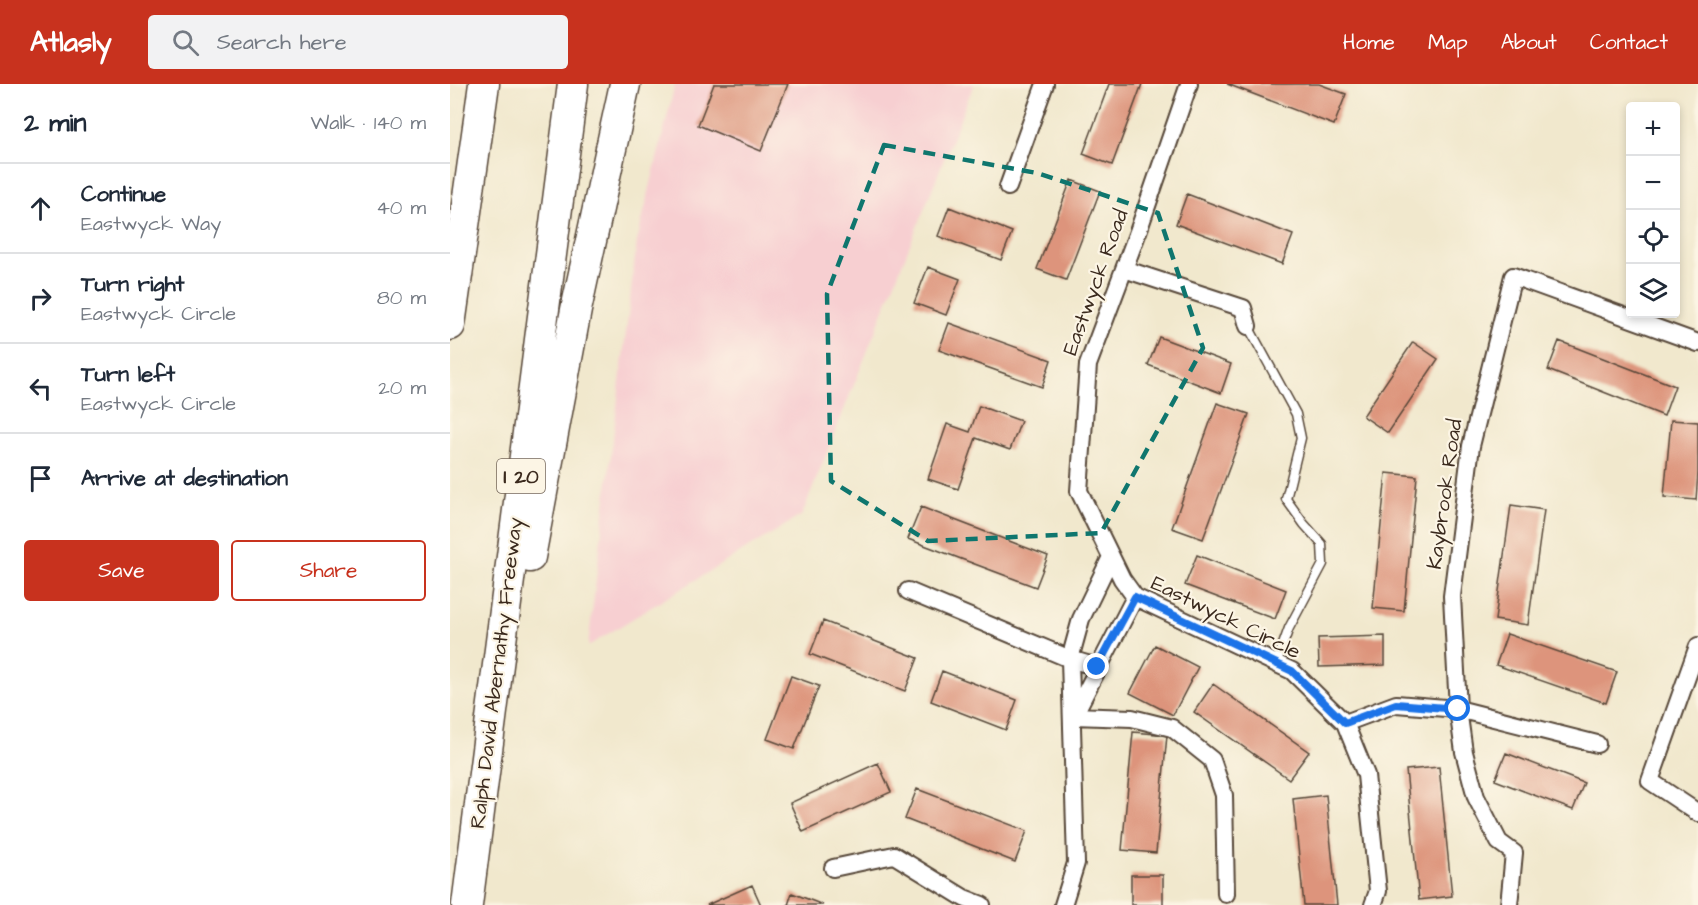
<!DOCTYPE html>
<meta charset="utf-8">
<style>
:root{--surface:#fff;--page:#f2f2f3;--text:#1f2937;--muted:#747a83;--line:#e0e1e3;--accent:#c8321e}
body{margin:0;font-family:"Architects Daughter",sans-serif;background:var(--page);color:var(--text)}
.controls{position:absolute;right:18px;top:18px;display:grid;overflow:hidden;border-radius:6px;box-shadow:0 3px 9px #0003}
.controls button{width:54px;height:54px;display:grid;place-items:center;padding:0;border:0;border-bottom:2px solid var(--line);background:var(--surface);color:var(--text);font:30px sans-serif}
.stop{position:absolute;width:18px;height:18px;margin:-14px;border:4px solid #1a73e8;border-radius:50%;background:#fff}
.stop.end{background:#1a73e8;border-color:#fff;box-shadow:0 2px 6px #0008}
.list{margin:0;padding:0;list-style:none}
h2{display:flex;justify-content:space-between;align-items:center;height:78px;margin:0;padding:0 24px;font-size:26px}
h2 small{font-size:20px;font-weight:400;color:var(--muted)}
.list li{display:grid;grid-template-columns:39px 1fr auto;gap:18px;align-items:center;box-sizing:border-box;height:90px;padding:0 24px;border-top:2px solid var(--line)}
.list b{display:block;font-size:22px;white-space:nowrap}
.list p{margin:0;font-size:20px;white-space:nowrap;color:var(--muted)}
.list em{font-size:20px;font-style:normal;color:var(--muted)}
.actions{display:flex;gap:12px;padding:18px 24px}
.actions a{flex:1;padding:14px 0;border:2px solid var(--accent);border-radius:6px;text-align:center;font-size:21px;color:var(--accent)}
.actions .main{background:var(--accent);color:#fff}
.icon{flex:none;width:33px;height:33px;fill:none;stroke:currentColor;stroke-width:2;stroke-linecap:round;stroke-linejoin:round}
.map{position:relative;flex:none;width:1248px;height:821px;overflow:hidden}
header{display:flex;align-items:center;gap:36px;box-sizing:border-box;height:84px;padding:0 30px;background:var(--accent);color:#fff}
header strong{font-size:28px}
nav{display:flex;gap:33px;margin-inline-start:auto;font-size:21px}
.search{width:420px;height:54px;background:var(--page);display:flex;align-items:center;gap:15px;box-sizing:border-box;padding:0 21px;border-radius:6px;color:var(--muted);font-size:22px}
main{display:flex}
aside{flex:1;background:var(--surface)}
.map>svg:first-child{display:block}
.built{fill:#f7cfd1}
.building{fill:#dd947b}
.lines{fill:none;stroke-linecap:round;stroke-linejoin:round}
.lane-casing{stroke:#564638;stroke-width:11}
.street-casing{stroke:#564638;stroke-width:20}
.highway-casing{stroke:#564638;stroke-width:33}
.lane{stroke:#fff;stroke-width:8}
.street{stroke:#fff;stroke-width:16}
.highway{stroke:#fff;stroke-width:30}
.route{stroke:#1a73e8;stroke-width:8}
.marked{fill:none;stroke:#0f766e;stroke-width:4.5;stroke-dasharray:12 8;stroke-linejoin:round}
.labels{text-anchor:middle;stroke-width:4.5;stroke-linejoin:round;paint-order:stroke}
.shield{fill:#fcf5e5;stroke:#75675a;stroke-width:1.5}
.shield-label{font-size:20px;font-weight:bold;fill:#3b2a1e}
.street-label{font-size:21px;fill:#3b2a1e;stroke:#fcf5e5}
</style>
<header>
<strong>Atlasly</strong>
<div class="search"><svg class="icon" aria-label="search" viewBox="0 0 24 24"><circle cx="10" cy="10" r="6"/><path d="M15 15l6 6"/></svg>Search here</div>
<nav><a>Home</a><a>Map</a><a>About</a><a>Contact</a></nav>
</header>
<main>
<aside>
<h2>2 min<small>Walk · 140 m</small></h2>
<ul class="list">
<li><svg class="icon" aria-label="ahead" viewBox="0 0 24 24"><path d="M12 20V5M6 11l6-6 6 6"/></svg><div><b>Continue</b><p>Eastwyck Way</p></div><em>40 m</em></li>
<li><svg class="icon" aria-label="right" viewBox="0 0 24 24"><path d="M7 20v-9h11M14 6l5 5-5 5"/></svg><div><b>Turn right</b><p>Eastwyck Circle</p></div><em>80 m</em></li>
<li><svg class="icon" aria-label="left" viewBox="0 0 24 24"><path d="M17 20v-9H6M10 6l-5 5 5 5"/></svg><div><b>Turn left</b><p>Eastwyck Circle</p></div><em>20 m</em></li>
<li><svg class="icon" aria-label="arrive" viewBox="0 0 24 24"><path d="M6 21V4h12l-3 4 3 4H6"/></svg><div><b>Arrive at destination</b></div></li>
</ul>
<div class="actions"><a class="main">Save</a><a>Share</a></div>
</aside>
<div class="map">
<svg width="1248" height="821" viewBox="0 0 1248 821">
<rect width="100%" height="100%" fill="#fcf5e5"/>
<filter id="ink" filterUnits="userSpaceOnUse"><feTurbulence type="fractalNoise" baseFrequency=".0167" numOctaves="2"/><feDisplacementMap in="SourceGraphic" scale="12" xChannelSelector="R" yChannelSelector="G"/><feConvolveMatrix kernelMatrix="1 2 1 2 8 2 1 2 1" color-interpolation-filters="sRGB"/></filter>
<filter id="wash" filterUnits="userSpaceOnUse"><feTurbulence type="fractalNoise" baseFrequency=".008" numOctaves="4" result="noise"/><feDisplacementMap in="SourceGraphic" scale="24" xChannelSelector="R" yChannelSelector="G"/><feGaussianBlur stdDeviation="1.35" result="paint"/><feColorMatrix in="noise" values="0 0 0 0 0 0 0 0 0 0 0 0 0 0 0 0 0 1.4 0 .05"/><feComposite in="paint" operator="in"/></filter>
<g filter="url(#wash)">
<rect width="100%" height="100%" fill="#f1e8cd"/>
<!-- built -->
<path class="built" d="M225,0H524L352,431L138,562L187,157Z"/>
<g id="blocks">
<!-- building -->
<path class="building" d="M264,0H338L311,67L248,41Z
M659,0H692L662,81L633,70Z
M777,0H869L896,10L884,41Z
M621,96L650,107L616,196L587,185Z
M737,110L843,151L832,180L726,140Z
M499,123L562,148L551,176L488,152Z
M478,183L510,195L496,231L464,219Z
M499,239L601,276L592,303L489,266Z
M709,253L781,280L771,309L698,281Z
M1109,257L1225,302L1214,332L1098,286Z
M963,258L988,275L938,349L913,332Z
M767,319L799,330L753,455L722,444Z
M529,322L571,337L560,366L526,354L508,405L478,395L497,340L520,348Z
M1221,336L1248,338V389L1246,416L1214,413Z
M936,389L967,392L954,527L923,524Z
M1061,421L1094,426L1078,541L1045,536Z
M471,423L598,472L586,503L458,455Z
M747,471L836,506L825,535L735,501Z
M373,537L468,574L455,607L360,570Z
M1057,550L1167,588L1156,619L1046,581Z
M935,552V581L869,583L868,554Z
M705,561L748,583L723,631L680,609Z
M492,587L567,616L556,646L481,617Z
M341,592L369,602L344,665L317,655Z
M763,600L859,668L839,695L744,628Z
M683,648L717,651L706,769L672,766Z
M1056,669L1134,699L1123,726L1045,696Z
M428,679L441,708L353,748L340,719Z
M989,683L1002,812L969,816L956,686Z
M467,705L577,747L565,778L455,735Z
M876,711L887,821H854L843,715Z
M681,791H713V821H681Z
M302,801L311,821H257Z
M342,809L373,821H338Z"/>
</g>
</g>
<g filter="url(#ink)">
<use href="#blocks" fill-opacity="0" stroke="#564638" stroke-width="1.5"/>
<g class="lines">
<!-- lane casing -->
<g class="lane-casing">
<path id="lane" d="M798,242L846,330L851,354L836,415L854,440L872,460L873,480L839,544L826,580"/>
</g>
<!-- street casing -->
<g class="street-casing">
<path id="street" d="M739,0L689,145L638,281L629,407L672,495L685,513L842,587L895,639L916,691L928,807L923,821
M558,103L595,0
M674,185L793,224L798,242
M458,507L620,575L647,583
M1248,562L1200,697L1248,729
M624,631L685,513
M623,632L682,634L722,644L762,676L774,711L776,810
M895,639L946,620L1008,625L1147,660
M383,784L444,771L514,814L532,821
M613,821L626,779L620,575L631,535L661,473
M1059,821L1064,769L1049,758L1026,713L1014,668L1008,625L1002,512L1021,362L1063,192L1248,259"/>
</g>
<!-- highway casing -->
<g class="highway-casing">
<path id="highway" d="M0,241L34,0
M80,473L126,226L175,0
M17,821L123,0"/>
</g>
<!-- lane -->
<use href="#lane" class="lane"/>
<!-- street -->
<use href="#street" class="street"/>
<!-- highway -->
<use href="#highway" class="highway"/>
</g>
</g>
<g class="lines" filter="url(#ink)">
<!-- route -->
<path class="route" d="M647,583L685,513L842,587L895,639L946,620L1008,625"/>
</g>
<!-- marked area -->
<path class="marked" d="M434,61L587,89L708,129L753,264L651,449L478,457L381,397L377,210Z"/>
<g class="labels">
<!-- shield labels -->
<rect class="shield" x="47" y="375" width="48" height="34" rx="4.5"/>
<g class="shield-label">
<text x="71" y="399">I 20</text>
</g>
<!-- street labels -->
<g class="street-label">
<text transform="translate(645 198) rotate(-70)" y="7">Eastwyck Road</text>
<text transform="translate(994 410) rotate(-82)" y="7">Kaybrook Road</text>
<text transform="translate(776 533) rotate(26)" y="7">Eastwyck Circle</text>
<text transform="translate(46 589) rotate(-83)" y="7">Ralph David Abernathy Freeway</text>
</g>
</g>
</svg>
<div class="controls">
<button>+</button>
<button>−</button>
<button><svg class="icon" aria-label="locate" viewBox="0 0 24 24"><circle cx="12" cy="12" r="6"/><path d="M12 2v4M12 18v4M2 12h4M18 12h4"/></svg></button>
<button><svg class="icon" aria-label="layers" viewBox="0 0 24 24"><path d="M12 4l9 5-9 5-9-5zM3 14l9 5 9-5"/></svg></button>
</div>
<div class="stop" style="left:1008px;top:625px"></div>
<div class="stop end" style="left:647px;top:583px"></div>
</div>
</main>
